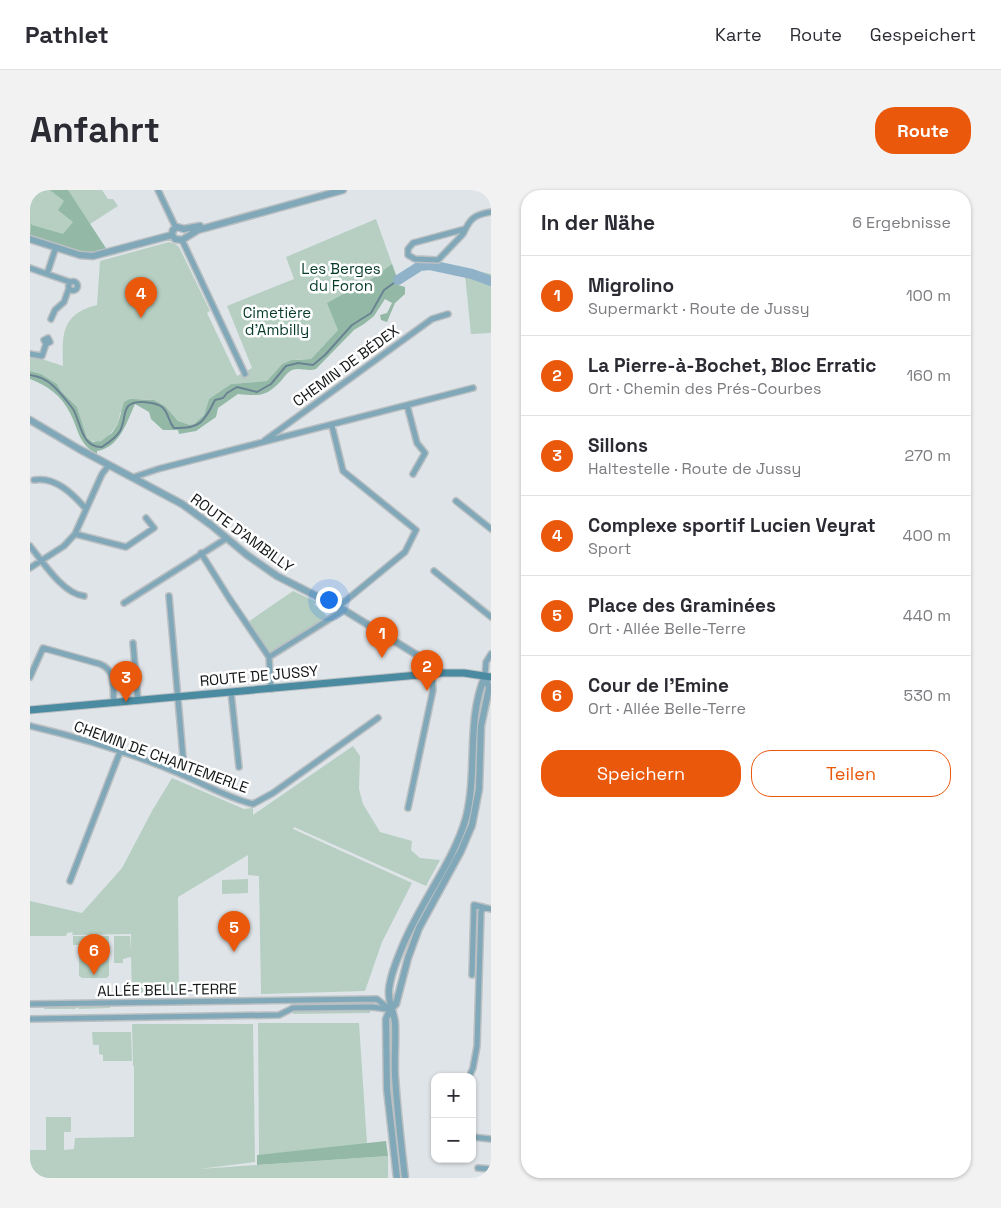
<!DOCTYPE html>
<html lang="de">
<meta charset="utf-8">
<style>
:root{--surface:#fff;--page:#f2f2f3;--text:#2b2b33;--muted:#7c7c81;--line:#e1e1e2;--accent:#ea580c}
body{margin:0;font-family:"Space Grotesk",sans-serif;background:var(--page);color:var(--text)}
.controls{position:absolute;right:15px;bottom:15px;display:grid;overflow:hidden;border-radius:10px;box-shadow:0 1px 4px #0004}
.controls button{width:45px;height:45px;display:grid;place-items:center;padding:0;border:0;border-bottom:1px solid var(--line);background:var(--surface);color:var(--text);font:25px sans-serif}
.you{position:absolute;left:298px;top:409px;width:18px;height:18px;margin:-12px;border:4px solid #fff;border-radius:50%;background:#1a73e8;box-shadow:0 0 0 8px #1a73e833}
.badge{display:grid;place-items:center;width:32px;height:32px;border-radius:50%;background:var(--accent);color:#fff;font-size:16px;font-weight:700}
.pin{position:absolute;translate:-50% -41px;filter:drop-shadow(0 1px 2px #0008)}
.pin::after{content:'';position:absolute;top:26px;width:18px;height:15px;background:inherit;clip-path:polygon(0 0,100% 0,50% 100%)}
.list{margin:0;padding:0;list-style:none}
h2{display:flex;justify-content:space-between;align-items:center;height:65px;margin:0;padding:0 20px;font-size:21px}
h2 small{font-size:16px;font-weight:400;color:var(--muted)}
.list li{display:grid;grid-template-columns:32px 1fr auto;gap:15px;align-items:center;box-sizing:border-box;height:80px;padding:0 20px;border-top:1px solid var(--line)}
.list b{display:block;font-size:19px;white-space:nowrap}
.list p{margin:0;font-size:16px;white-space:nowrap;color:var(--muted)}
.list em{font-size:16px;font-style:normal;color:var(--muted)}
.actions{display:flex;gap:10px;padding:15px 20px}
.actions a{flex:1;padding:11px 0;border:1px solid var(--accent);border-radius:20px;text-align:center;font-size:18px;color:var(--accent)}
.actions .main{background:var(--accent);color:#fff}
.map{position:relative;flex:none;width:461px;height:988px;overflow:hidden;border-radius:20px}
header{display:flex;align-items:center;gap:30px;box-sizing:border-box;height:70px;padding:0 25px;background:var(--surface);border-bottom:1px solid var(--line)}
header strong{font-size:24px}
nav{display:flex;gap:28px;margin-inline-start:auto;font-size:18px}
.intro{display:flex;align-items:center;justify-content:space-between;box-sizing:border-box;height:120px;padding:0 30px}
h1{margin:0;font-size:35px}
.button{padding:12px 22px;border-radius:20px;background:var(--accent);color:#fff;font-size:18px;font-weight:700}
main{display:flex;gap:30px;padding:0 30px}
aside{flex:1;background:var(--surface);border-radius:20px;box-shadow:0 1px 4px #0004}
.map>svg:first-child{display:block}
.green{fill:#b6cfc2}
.forest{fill:#93b9a6}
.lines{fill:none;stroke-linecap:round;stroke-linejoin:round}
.stream{stroke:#6a8393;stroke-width:2}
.river{stroke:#90b2c9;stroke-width:10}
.minor-casing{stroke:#babfc2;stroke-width:8}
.tertiary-casing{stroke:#babfc2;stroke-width:9}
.secondary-casing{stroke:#babfc2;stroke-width:9}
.minor{stroke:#80a8b8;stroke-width:5}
.tertiary{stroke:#80a8b8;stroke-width:6}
.secondary{stroke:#4a8ba2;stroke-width:7}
.labels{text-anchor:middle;stroke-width:5;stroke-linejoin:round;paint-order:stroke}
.park-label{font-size:15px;fill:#043a27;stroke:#fff}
.street-label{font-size:15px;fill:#121415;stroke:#fff}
</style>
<header>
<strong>Pathlet</strong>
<nav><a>Karte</a><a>Route</a><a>Gespeichert</a></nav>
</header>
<div class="intro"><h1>Anfahrt</h1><a class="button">Route</a></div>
<main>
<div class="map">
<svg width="461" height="988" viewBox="0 0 461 988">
<rect width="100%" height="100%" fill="#dfe4e8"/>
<!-- green -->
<path class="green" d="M0,0H72L78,9H83L88,16L60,34L79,63L0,49Z
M346,29L367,88L308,140L281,169H268L252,174L237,191L201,194L179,209L174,225L164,234L160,235L148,231L135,216L124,210L111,209L90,223L88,234L76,249L67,252L60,250L57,248L47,217L31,201L27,194L11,184L0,181V165L33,176C32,145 31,124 67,115L70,71L139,52L145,54L149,57L180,121L177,123L207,186L222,178L197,116L264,89L256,67Z
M396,71L408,74L410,72L461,84V89L443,82L402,73L393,74Z
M435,85L461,94V143L441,144Z
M263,401L287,412L284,414L298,427L240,465L218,432Z
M323,556L330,566L329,599L333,614L350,642L382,651L381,660L390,668L410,670L396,696L264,637L263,639L382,693L352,752L335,801L231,804L229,686L218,685V665L148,707L149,801L118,799L117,806L102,804L101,767L93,769V773H84V746H100L101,760V744L42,745L43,742L37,743L36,746H0V711L52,723L92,678L122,621L142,588L214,619L223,618V625Z
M218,689V703L192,704V690Z
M43,746H79V755H43Z
M49,760H62L63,766H79V785L77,788H52L49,786Z
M263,812H340V814L263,815Z
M14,815H80V818L49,819L48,817L45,819H14Z
M340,820V823L263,824V821Z
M228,833H329L337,954L229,965Z
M102,834H223L225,972L169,979L358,966V988H0V960H16V927H41V942H34V960L44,959L45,948L104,947V876H103Z
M62,842H101L102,871H73V865L69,864V855H63Z"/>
<!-- forest -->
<path class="forest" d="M20,0H38L79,63L63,66L0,49L1,33L2,35L33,44L43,32L28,20L34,11Z
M362,74L367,88L372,92L368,95L375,97V104L365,113L357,132L351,130L350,125L357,123L362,113L355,109L344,126L334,134L324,140L286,179C278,182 270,177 262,180C258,182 254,187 251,191C236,207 229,206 208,204L188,218L186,227L166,241L149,244L148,240H133L121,229L119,222L105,214C97,232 89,258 67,261V264C48,254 49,240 40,223C31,205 18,196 0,189V181L11,184L27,194L31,201L47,217L57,248L63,252L71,251L82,243L88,234L94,212L100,209L124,210L135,216L148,231L160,235L164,234L174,225L179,209L201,194L237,191L252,174L262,170L281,169L308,140L297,113L345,87Z
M356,951L358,966L227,975V965Z"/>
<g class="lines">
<!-- stream -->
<path class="stream" d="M0,185C5,186 11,187 15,190C24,194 37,211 43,219C51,232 51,258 72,257C78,253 86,248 90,241C98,226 89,211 114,212C120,213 127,213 132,217C139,223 138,231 144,238C170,239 174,232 185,210L193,208L197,203L207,197L227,202L241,194L256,176L268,173L283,175L295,165L322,135L341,123L354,100L368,90"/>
<!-- river -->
<path class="river" d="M368,90L390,76L400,75L442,84L461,91"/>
<!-- minor casing -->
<g class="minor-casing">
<path id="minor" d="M128,0L146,38
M435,39L383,53L378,59V65L385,69L408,70L433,44C440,29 443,25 461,22
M152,50L215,184
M0,78L40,92
M17,84L26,57
M38.5 96a4.5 4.5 0 1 1 9 0a4.5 4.5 0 1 1-9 0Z
M21,129L25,120L34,112L39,98
M0,164L12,166L16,154L20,152L18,148L14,150L16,154
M377,215L387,253L395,263L383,284
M302,236L313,281L386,340L375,362L308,417
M234,251L402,129L418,124
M104,287L128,279L443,198
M4,290C25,286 43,304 56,319
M426,311L461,339
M45,344L96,357L124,338L116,328
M0,356C13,372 33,404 54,406
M171,363L199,408L239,467L314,420
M0,378L34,356L45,344L72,284L79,275
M404,381L461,427
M139,406L154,578L152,585
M94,413L197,348
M103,453L108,511
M239,467L241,499
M455,486L456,472L461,464
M0,487L13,458L70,474C87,481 82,497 84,513
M201,502L209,577
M0,536C52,548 104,564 153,585C176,595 198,608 223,614L243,603L348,528
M378,618L403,500L402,484
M40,691L90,562
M442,785L444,715L461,719
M0,814L347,809L360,820
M0,829L249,825L263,818L342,817L357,819
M439,887L443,878L447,856L451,722L453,717
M442,947L461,949
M448,978L461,979"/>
</g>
<!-- tertiary casing -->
<g class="tertiary-casing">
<path id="tertiary" d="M142,45L145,49L152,50L168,40L313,0
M142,45L143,40L147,37L154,39L170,36
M0,49L50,65L63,66L142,45
M0,230L49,259L152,314L181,335L217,365L247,386L314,420L387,465L397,474L402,484
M367,988L357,899L356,829L360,820L366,814L378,768L389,738L431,661L442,635L449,599L451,536L459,498L455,486
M375,988C371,954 367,920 365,886C364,869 366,851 365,833C364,822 358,813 359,800C360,786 366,772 371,760C388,715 423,674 436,628C448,581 436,531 455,486"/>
</g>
<!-- secondary casing -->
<g class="secondary-casing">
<path id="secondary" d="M0,520L411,483H434L461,487"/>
</g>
<!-- minor -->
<use href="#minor" class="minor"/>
<!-- tertiary -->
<use href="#tertiary" class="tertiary"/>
<!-- secondary -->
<use href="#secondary" class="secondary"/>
</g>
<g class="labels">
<!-- park labels -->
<g class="park-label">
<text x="311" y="84">Les Berges<tspan x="311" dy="17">du Foron</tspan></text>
<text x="247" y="128">Cimetière<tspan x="247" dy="17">d'Ambilly</tspan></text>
</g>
<!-- street labels -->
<g class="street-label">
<text transform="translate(316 176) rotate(-36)" y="5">CHEMIN DE BÉDEX</text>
<text transform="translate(212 343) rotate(36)" y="5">ROUTE D'AMBILLY</text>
<text transform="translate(229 486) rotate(-5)" y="5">ROUTE DE JUSSY</text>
<text transform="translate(131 567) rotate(20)" y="5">CHEMIN DE CHANTEMERLE</text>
<text transform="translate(137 800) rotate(-1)" y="5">ALLÉE BELLE-TERRE</text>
</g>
</g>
</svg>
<div class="controls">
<button>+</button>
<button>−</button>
</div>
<div class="you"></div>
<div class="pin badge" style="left:352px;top:468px">1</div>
<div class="pin badge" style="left:397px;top:501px">2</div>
<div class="pin badge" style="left:96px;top:512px">3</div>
<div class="pin badge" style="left:111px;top:128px">4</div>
<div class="pin badge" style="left:204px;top:762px">5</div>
<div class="pin badge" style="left:64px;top:785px">6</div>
</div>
<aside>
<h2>In der Nähe<small>6 Ergebnisse</small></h2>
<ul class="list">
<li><span class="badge">1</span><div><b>Migrolino</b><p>Supermarkt · Route de Jussy</p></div><em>100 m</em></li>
<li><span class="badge">2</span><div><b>La Pierre-à-Bochet, Bloc Erratic</b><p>Ort · Chemin des Prés-Courbes</p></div><em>160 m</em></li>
<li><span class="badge">3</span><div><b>Sillons</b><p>Haltestelle · Route de Jussy</p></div><em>270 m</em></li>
<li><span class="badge">4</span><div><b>Complexe sportif Lucien Veyrat</b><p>Sport</p></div><em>400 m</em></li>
<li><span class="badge">5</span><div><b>Place des Graminées</b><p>Ort · Allée Belle-Terre</p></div><em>440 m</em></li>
<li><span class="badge">6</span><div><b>Cour de l'Emine</b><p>Ort · Allée Belle-Terre</p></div><em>530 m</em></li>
</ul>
<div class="actions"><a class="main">Speichern</a><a>Teilen</a></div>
</aside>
</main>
